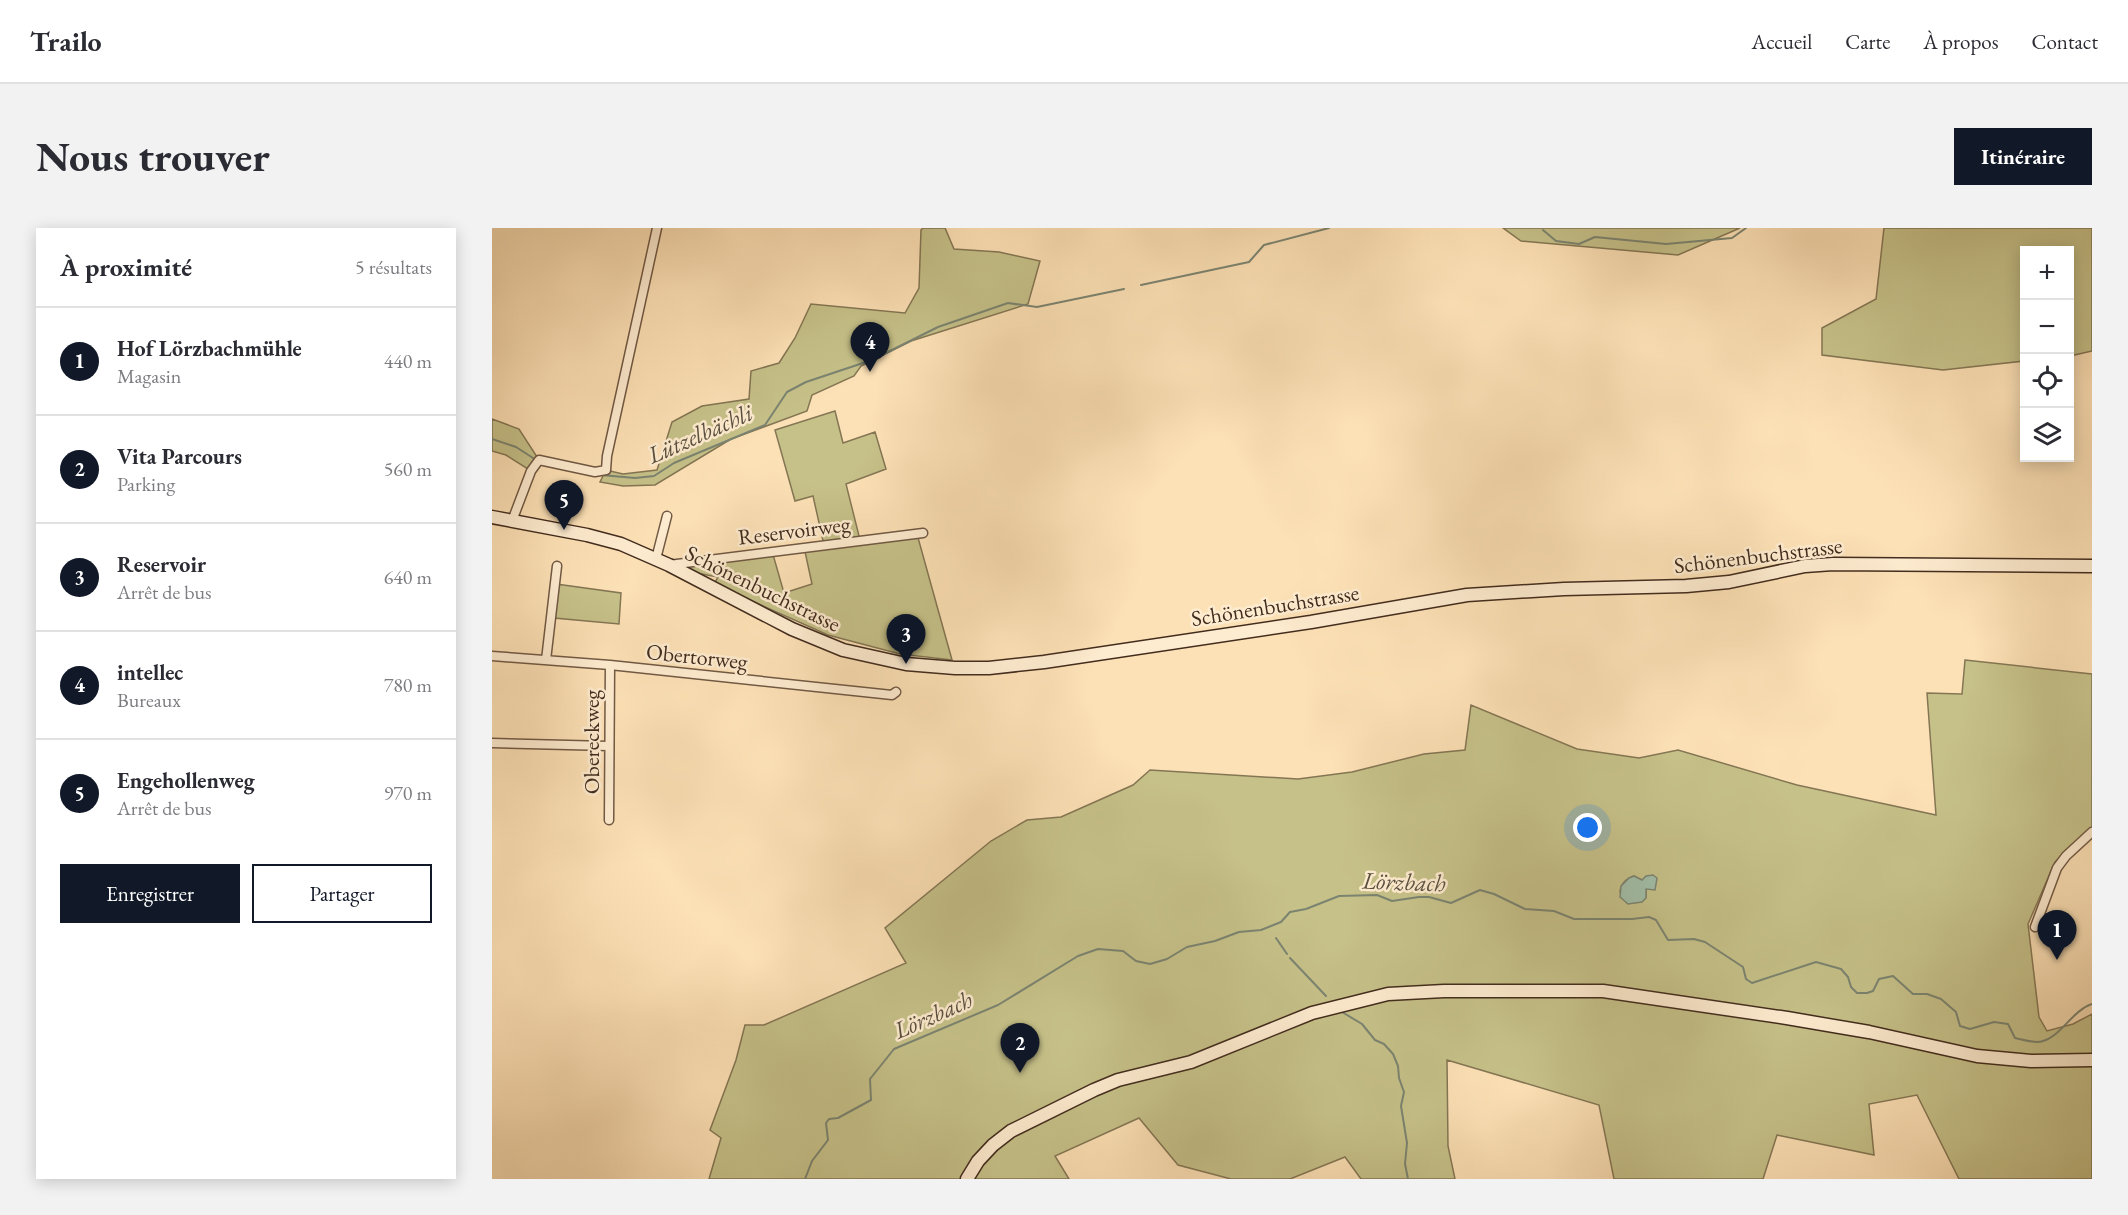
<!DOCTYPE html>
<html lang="fr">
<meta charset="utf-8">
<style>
:root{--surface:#fff;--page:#f2f2f3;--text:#2b2b33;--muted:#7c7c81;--line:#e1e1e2;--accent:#111827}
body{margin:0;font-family:"EB Garamond",serif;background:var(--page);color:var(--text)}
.controls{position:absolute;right:18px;top:18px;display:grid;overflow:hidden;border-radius:0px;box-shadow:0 3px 15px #0003}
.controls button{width:54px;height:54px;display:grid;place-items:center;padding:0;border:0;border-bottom:2px solid var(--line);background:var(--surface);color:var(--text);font:30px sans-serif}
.you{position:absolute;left:1096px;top:600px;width:21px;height:21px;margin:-15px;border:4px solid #fff;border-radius:50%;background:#1a73e8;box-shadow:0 0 0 9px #1a73e833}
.badge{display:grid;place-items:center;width:39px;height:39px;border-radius:50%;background:var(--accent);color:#fff;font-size:20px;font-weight:700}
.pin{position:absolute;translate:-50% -50px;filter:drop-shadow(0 2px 3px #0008)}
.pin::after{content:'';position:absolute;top:32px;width:21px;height:18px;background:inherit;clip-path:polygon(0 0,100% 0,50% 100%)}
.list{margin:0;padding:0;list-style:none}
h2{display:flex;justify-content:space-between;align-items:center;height:78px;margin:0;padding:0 24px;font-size:26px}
h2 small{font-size:20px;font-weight:400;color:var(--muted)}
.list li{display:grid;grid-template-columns:39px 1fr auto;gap:18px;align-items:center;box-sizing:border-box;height:108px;padding:0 24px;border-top:2px solid var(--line)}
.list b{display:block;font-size:22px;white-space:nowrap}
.list p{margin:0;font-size:20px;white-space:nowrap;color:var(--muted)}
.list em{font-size:20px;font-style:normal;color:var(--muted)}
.actions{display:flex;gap:12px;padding:18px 24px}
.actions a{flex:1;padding:14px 0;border:2px solid var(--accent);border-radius:0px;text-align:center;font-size:21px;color:var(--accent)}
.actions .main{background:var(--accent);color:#fff}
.icon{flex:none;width:33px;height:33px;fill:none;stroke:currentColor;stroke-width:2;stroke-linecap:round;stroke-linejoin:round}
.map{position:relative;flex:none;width:1600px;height:951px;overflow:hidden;border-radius:0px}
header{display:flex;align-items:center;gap:36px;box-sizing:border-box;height:84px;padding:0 30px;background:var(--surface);border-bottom:2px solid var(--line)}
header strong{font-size:28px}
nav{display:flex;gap:33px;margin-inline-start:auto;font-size:21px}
.intro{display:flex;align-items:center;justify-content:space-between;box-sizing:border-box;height:144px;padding:0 36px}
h1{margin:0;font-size:42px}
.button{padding:15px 27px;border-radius:0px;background:var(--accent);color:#fff;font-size:21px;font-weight:700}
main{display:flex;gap:36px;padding:0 36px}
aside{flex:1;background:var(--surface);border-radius:0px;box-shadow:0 3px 15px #0003}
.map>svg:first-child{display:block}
.green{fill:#c6c189;stroke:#847654;stroke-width:1.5;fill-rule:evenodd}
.water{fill:#a1bea8;stroke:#7b8471;stroke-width:1.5}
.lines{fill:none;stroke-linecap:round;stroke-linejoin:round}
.stream{stroke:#7b8471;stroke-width:2}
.street-casing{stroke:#715944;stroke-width:11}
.secondary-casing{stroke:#422c1e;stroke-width:15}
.street{stroke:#feecd0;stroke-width:8}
.secondary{stroke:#feecd0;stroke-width:12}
.labels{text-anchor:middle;stroke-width:5;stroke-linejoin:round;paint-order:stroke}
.street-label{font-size:22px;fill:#422c1e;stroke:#feecd0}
.water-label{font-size:24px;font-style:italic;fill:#5a5040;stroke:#feecd0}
</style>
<header>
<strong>Trailo</strong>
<nav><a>Accueil</a><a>Carte</a><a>À propos</a><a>Contact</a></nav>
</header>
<div class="intro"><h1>Nous trouver</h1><a class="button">Itinéraire</a></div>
<main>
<aside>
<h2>À proximité<small>5 résultats</small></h2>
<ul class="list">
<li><span class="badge">1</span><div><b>Hof Lörzbachmühle</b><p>Magasin</p></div><em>440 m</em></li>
<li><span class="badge">2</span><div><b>Vita Parcours</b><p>Parking</p></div><em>560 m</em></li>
<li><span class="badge">3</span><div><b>Reservoir</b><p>Arrêt de bus</p></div><em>640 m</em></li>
<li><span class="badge">4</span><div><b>intellec</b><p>Bureaux</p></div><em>780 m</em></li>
<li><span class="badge">5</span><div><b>Engehollenweg</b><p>Arrêt de bus</p></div><em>970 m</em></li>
</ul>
<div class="actions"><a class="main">Enregistrer</a><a>Partager</a></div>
</aside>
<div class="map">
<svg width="1600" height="951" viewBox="0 0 1600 951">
<rect width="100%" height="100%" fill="#fde1b6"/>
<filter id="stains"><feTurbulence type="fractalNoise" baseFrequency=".00333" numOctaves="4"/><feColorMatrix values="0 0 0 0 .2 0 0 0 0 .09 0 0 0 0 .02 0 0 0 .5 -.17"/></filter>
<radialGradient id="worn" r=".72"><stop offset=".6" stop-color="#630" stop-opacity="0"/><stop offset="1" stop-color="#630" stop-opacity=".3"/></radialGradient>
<!-- green -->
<path class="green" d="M431,0H453L462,21L507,24L548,33L536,76L419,113L369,138L362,148L320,167L315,183L239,211L163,257L131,258L108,254L114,242L131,246L165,242L180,194L210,178L257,171L259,143L287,135L303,110L319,76L413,85L427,60L429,2Z
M1011,0H1248L1186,27L1029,13Z
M1392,0H1600V123L1578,128V22H1532V133L1451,142L1330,127V100L1384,71Z
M343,183L351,215L383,204L394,241L354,256L368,312L425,306L460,432L408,426L336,407L222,356L226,349L204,345L189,338L280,323L292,365L320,356L312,319L332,317L321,268L303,273L283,202Z
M0,191L27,201L47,232L39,243L14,227L0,223Z
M64,356L129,365L127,396L62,390Z
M1473,432L1600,446V600L1563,634L1536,696L1547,789L1555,803L1581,796L1600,786V951H1467L1425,867L1377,876L1382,927L1285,907L1271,951H1122L1107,877L955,832L956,918L963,951H869L853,929L798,951H739L686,937L647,890L563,928L577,951H217L229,910L218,902L244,832L253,797H272L414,735L393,700L499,613L535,592L569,589L641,557L658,542L806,551L860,544L932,526L973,522L979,477L1085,521L1147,530L1186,522L1305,557L1444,587L1435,465L1470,466ZM1142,648L1150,652L1156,660L1154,661V669L1128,664C1129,655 1134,651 1142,648Z"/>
<!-- water -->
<path class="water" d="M1161,647L1165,650L1163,662L1154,661V670L1150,674L1136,676L1128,669L1129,658L1137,650L1142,648L1150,652L1154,648Z"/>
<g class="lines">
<!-- stream -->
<path class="stream" d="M1051,2L1064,13L1087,16L1103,9L1174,16L1240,10L1254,0
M649,57L757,34L772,17L837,0
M0,211L24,219L41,230
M109,247L143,250L162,248L182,235L273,197L295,164L314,154L380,132L446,99L516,75L545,79L632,61
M784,710L795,726
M798,730L834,768
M850,784L870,796L883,812L892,816L901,826L906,838L907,850L912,864L909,878L915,915L913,936L916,951
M313,951L320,933L336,912L334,895L337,891L346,890L379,872L378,851L402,821L506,777L586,728L606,721L631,723L644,733L658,736L675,731L695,719L723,713L747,704L769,702L789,694L798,684L814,681L847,668L885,667L900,673L927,669H937L959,675L988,662L1002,666L1033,681L1062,683L1082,691H1140L1157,689L1164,692L1176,712L1202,711L1213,714L1251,739L1254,751L1260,755L1324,734L1349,741L1356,749L1359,759L1365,765H1375L1381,763L1387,751L1401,748L1421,766H1435L1449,771L1464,784L1468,798L1478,801L1502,794L1516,796L1523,810C1532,812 1543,816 1551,813C1569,808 1581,782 1600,776"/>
<!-- street casing -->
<g class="street-casing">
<path id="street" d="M20,293L39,243L47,232L103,244L114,242L115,228L165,0
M164,331L175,288
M177,337L431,305
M0,428L118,437L400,467L404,464
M54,432L65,338
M0,515L116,518
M117,592L118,437
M1543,699L1565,640L1574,628L1600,604"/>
</g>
<!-- secondary casing -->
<g class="secondary-casing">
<path id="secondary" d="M0,289L95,307L129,316L177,337L300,401L351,422L414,436L463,440H497L552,434L819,394L975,367L1072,361L1194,358L1237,354L1313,338L1341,336L1600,338
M475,951L486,933L501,917L519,903L602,862L626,852L699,834L820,785L896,766L952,763H1111L1295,790L1377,804L1485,828L1539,833L1600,832"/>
</g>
<!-- street -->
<use href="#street" class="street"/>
<!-- secondary -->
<use href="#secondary" class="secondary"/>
</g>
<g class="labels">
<!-- street labels -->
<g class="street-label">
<text transform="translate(302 302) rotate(-7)" y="8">Reservoirweg</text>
<text transform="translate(1266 327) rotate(-7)" y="8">Schönenbuchstrasse</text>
<text transform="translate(271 360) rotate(26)" y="8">Schönenbuchstrasse</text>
<text transform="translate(783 377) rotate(-9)" y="8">Schönenbuchstrasse</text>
<text transform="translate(205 428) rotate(6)" y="8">Obertorweg</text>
<text transform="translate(99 514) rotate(-90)" y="8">Obereckweg</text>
</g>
<!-- water labels -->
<g class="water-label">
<text transform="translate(208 206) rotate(-24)" y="8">Lützelbächli</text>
<text transform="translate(912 654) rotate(2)" y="8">Lörzbach</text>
<text transform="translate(441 787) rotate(-24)" y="8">Lörzbach</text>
</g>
</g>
<rect width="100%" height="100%" filter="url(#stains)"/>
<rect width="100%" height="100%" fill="url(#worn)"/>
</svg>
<div class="controls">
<button>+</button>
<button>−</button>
<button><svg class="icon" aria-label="locate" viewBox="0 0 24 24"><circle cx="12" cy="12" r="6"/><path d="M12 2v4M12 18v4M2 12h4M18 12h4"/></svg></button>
<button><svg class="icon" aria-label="layers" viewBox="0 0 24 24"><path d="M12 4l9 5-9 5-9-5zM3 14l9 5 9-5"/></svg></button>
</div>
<div class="you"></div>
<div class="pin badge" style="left:1565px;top:732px">1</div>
<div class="pin badge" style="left:528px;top:845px">2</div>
<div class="pin badge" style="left:414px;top:436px">3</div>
<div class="pin badge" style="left:378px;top:144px">4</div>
<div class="pin badge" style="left:72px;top:302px">5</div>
</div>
</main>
